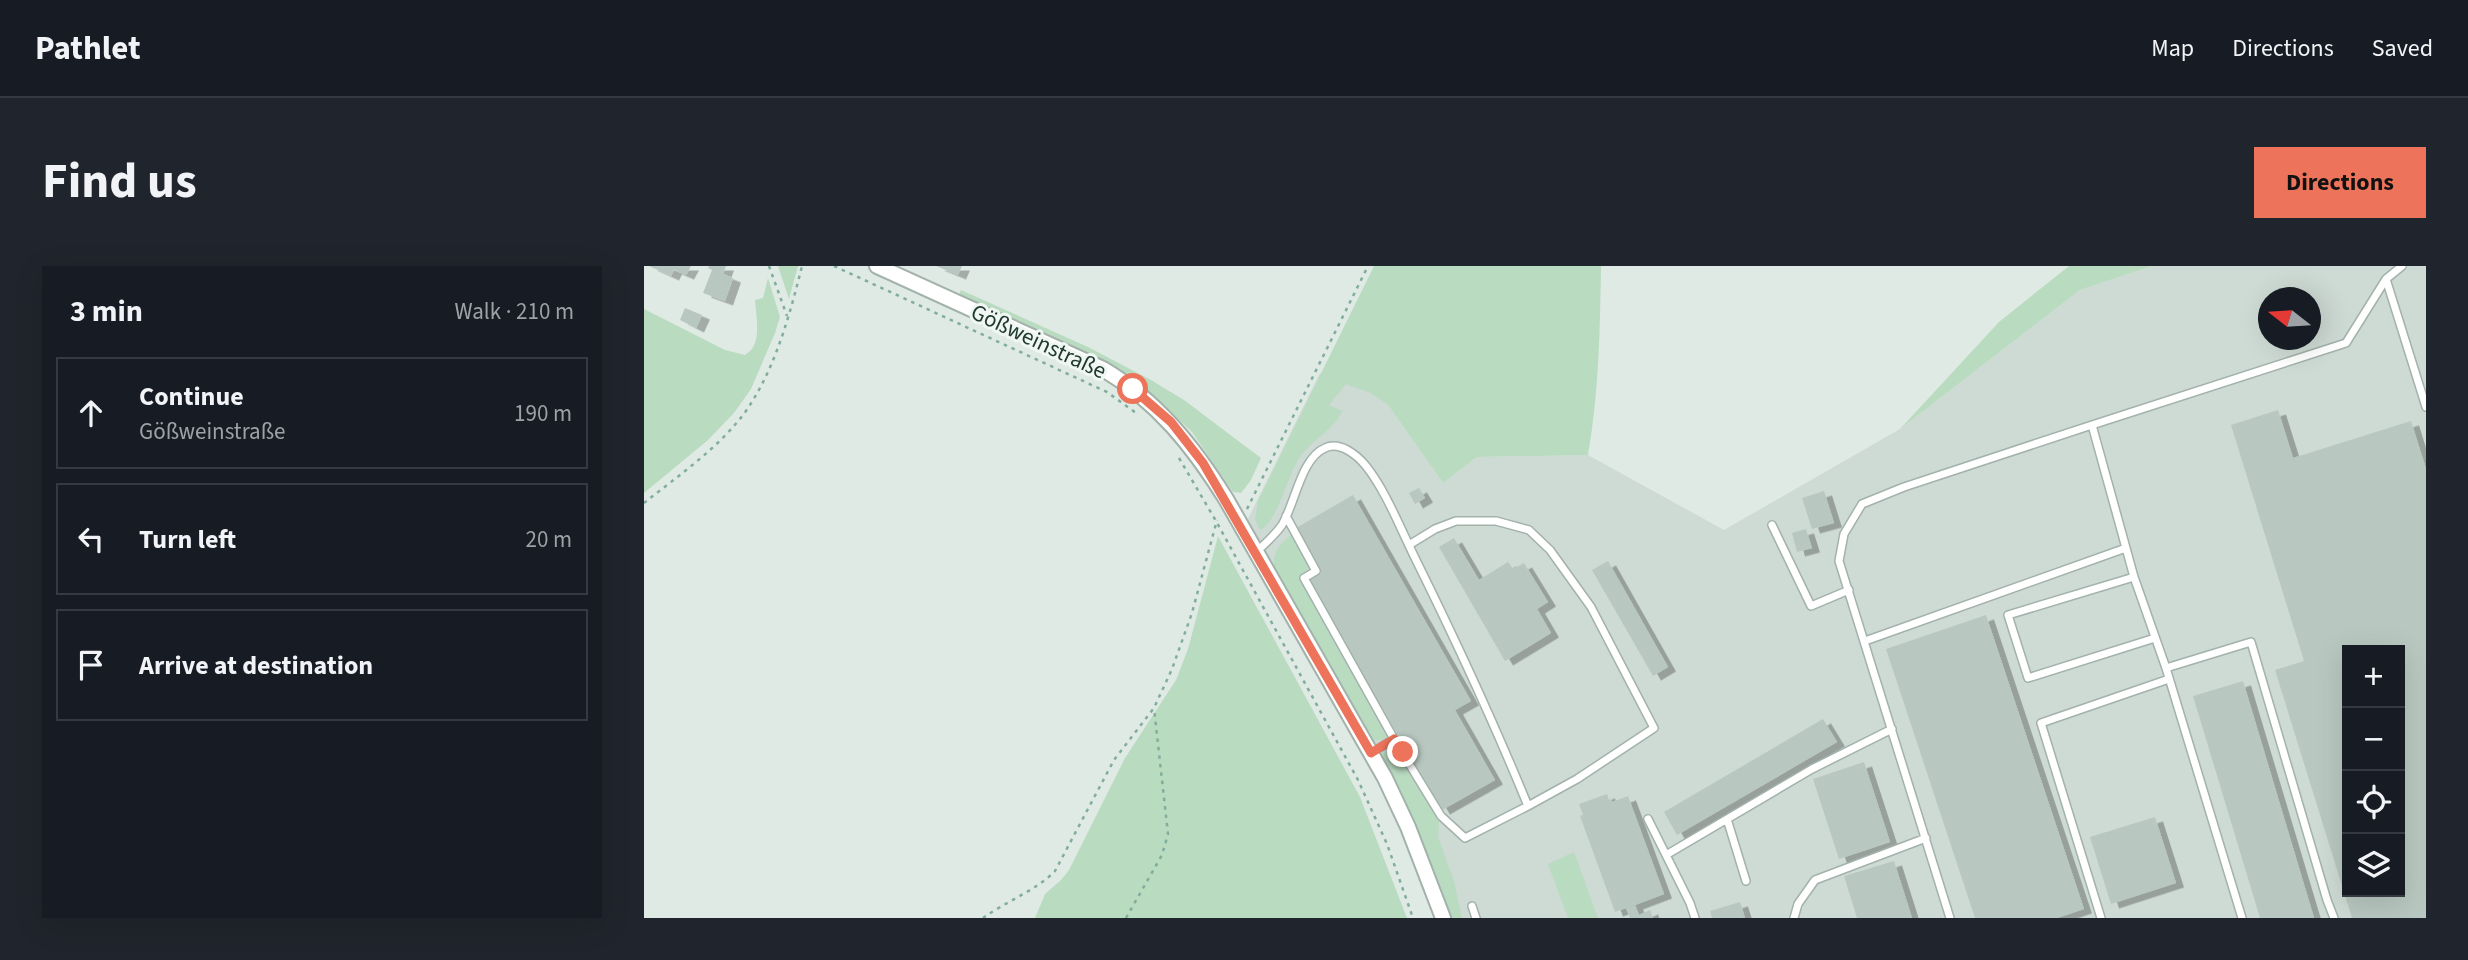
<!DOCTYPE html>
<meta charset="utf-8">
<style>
:root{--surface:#171b24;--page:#20242c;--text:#f1f3f6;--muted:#9ea1a6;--line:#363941;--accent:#ed735b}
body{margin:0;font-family:"Source Sans 3",sans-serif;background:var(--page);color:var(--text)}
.controls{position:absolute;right:21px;bottom:21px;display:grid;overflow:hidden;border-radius:0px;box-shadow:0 7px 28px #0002}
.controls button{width:63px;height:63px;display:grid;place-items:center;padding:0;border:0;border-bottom:2px solid var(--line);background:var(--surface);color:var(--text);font:35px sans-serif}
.compass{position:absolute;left:1614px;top:21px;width:63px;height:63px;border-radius:50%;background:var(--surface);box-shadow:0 7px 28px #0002;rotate:287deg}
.stop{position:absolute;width:21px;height:21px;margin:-16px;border:5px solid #ed735b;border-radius:50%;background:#fff}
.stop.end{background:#ed735b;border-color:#fff;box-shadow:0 2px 7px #0008}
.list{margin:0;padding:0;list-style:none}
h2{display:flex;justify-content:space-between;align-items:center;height:91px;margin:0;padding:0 28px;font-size:30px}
h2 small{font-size:23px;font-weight:400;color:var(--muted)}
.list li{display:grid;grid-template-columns:46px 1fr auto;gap:21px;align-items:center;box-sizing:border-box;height:112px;margin:0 14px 14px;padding:0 14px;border:2px solid var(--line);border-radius:0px}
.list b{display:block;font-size:26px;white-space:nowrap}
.list p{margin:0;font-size:23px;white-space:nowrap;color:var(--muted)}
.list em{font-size:23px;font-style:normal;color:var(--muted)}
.icon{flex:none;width:38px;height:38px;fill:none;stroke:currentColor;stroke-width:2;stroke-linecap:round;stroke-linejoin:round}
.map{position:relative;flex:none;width:1782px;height:652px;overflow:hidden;border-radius:0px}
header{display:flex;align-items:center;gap:42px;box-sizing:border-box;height:98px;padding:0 35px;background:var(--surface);border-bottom:2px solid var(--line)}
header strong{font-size:33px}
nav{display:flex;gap:38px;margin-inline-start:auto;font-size:24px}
.intro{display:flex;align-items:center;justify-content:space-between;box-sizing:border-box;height:168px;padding:0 42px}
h1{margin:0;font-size:49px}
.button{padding:18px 32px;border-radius:0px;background:var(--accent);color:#111;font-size:24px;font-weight:700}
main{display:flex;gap:42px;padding:0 42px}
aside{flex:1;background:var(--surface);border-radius:0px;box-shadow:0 7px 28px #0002}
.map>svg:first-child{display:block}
.built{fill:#cedad4;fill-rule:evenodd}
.green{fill:#b9dbc0}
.building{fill:#b8c8c0;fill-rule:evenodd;filter:url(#shadow)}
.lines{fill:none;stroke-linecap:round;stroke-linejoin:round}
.lane-casing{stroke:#a3b2ab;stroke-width:10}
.street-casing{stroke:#a3b2ab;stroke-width:18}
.path{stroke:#81ad9c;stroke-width:2.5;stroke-dasharray:3.5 5;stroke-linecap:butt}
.lane{stroke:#fff;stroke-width:7}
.street{stroke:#fff;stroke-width:14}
.route{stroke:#ed735b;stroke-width:9}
.labels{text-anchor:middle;stroke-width:6;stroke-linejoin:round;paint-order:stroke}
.street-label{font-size:23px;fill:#213a31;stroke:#f0f7f3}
</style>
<header>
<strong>Pathlet</strong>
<nav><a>Map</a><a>Directions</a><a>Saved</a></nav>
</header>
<div class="intro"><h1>Find us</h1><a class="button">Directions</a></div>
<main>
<aside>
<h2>3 min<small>Walk · 210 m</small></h2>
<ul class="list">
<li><svg class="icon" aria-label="ahead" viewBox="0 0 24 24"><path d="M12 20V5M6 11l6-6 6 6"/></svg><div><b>Continue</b><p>Gößweinstraße</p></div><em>190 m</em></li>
<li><svg class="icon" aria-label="left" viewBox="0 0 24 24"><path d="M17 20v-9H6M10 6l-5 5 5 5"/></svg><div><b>Turn left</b></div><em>20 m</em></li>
<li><svg class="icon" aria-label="arrive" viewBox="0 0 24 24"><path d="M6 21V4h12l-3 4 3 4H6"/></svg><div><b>Arrive at destination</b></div></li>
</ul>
</aside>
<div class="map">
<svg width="1782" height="652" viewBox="0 0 1782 652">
<defs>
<filter id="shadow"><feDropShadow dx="8" dy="4.5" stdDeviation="0" flood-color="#0004"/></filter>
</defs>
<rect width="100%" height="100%" fill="#e0eae5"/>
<!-- built -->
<path class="built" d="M1508,0H1782V652H805L768,552L752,518L602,257L676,107L726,127L744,139L799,217L833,191L944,189L1080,264L1256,163L1436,24ZM1624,32H1666V74H1624ZM1703,384H1756V626H1703Z"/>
<!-- green -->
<path class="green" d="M134,0H154L145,33Z
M730,0H957C956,63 955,126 944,189L833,191L799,217L744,139L726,127L702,118L685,139L698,145C690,165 667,173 654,194C644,211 633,254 618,263H615L611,253L614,235Z
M1425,0H1508L1436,24L1256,163L1355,56Z
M124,12L136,51L131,67L107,123L90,147L64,174L0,227V43L81,84L101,89C119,79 112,52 111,34L119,32Z
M317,24L444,81L507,114L540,134L617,192L607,214L597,227L589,226L548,166L496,117L473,104L315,29Z
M648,268L666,301L655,311L745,470L737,474H727L632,309C626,291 633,279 648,268Z
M574,270L716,531L763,652H391L401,628L417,614L425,604L481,492L532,414L544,383Z
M751,480L795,555L794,571L810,615L818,652H805L768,552L736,489Z
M930,586L954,652H924L904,598Z"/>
<!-- building -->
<path class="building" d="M5,0H47L42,9L30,4L27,10Z
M65,0H82L79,8L89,12L81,35L59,27L68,4L64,2Z
M292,0H318L314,9Z
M41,42L58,49L52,62L36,54Z
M1634,144L1649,192L1767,155L1782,203V652H1708L1631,404L1660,395L1587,159ZM1703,384H1756V626H1703Z
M775,222L781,232L771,238L765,227Z
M1180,225L1190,257L1168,263L1158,232Z
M709,229L827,435L811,444L851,514L798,544L663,315L677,307L652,262Z
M1162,263L1168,282L1153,286L1148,267Z
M810,272L835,314L864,296L869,303L880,297L904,336L893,343L907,367L861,395L795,281Z
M964,295L1024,401L1009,410L948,304Z
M1342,349L1440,643L1413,652H1331L1242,383Z
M1599,415L1670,652H1616L1549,430Z
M1179,453L1193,476L1033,569L1020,546Z
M1220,496L1246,576L1195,593L1169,513Z
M963,528L965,534L967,533L968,536L984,530L1020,628L991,639L995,649L1006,644L1009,652H986L982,642L971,646L936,550L939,549L935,538Z
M1511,551L1532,617L1467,638L1446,571Z
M1250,595L1268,652H1213L1200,610Z
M1096,636L1101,652H1068L1066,645Z"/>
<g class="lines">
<!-- lane casing -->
<g class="lane-casing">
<path id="lane" d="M1742,13L1782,141
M1448,159L1490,311L1522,402L1598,652
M1128,259L1167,340L1205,324
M765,279L791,263L812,255H852L885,264L906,284L947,341L1010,462L933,513L884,540
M612,286C621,278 631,269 638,259C651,238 657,192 681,182C696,175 713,189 722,200C742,225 757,264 772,294C812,375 850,457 884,540L821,572L797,550L750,473L660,312L672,305L642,250
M1490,311L1364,349L1384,412L1511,372
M1221,375L1482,282
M1522,402L1607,376L1683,634L1690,652
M727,487L750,473
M1004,553L1046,637L1051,652
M1083,553L1102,615
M1022,589L1168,503L1248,463
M828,640L832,652
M1150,652L1154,638L1171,614L1282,572
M1306,652L1195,295L1200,268L1218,238L1260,221L1448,159L1702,77L1742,13L1758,0
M1457,652L1397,457L1525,413"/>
</g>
<!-- street casing -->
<g class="street-casing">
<path id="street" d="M233,0L459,103C513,135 549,180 582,233L741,512L764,561L799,652"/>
</g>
<!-- path -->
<path class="path" d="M125,0L143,50
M190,0L463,126L492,147
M535,192L572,255L714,514L743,578L769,652
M0,237C35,209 78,180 104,142C132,100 146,48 158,0
M603,243L724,0
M339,652C361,636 393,624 411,605L470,494L510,442L528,403L548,347L573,254
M482,652L518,589L524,568L510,442"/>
<!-- lane -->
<use href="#lane" class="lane"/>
<!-- street -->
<use href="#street" class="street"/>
</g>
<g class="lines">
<!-- route -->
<path class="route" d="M489,123L527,156L559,197L727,487L750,473L759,486"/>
</g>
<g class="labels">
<!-- street labels -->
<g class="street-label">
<text transform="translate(395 75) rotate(25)" y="8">Gößweinstraße</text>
</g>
</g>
</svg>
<div class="controls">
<button>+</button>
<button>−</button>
<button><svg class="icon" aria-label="locate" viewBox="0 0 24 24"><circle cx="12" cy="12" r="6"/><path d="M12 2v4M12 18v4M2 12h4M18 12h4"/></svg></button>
<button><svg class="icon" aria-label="layers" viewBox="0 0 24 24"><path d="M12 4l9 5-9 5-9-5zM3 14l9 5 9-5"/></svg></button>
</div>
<svg class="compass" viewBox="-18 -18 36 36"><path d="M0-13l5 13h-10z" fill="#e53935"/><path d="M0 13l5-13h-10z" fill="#9ea1a6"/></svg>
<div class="stop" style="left:489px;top:123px"></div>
<div class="stop end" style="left:759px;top:486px"></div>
</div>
</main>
